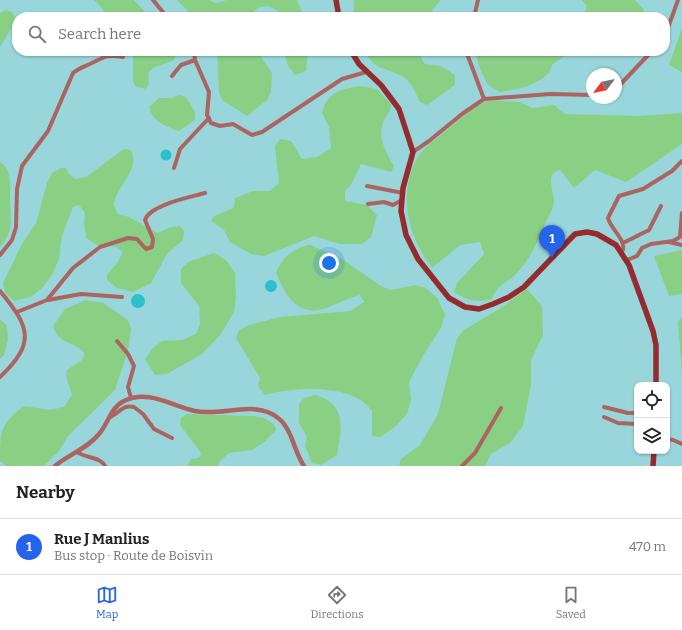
<!DOCTYPE html>
<meta charset="utf-8">
<style>
:root{--surface:#fff;--page:#f6f6f6;--text:#222;--muted:#767676;--line:#e0e0e0;--accent:#2563eb}
body{margin:0;font-family:Bitter,serif;background:var(--page);color:var(--text)}
.controls{position:absolute;right:12px;bottom:12px;display:grid;overflow:hidden;border-radius:8px;box-shadow:0 1px 3px #0004}
.controls button{width:36px;height:36px;display:grid;place-items:center;padding:0;border:0;border-bottom:1px solid var(--line);background:var(--surface);color:var(--text);font:20px sans-serif}
.compass{position:absolute;left:586px;top:68px;width:36px;height:36px;border-radius:50%;background:var(--surface);box-shadow:0 1px 3px #0004;rotate:238deg}
.you{position:absolute;left:329px;top:263px;width:14px;height:14px;margin:-10px;border:3px solid #fff;border-radius:50%;background:#1a73e8;box-shadow:0 0 0 6px #1a73e833}
.badge{display:grid;place-items:center;width:26px;height:26px;border-radius:50%;background:var(--accent);color:#fff;font-size:13px;font-weight:700}
.pin{position:absolute;translate:-50% -33px;filter:drop-shadow(0 1px 2px #0008)}
.pin::after{content:'';position:absolute;top:21px;width:14px;height:12px;background:inherit;clip-path:polygon(0 0,100% 0,50% 100%)}
.list{margin:0;padding:0;list-style:none}
h2{display:flex;justify-content:space-between;align-items:center;height:52px;margin:0;padding:0 16px;font-size:17px}
h2 small{font-size:13px;font-weight:400;color:var(--muted)}
.list li{display:grid;grid-template-columns:26px 1fr auto;gap:12px;align-items:center;box-sizing:border-box;height:56px;padding:0 16px;border-top:1px solid var(--line)}
.list b{display:block;font-size:15px;white-space:nowrap}
.list p{margin:0;font-size:13px;white-space:nowrap;color:var(--muted)}
.list em{font-size:13px;font-style:normal;color:var(--muted)}
.icon{flex:none;width:22px;height:22px;fill:none;stroke:currentColor;stroke-width:2;stroke-linecap:round;stroke-linejoin:round}
.map{position:relative;flex:none;width:682px;height:466px;overflow:hidden}
.search{position:absolute;background:var(--surface);box-shadow:0 1px 3px #0004;left:12px;right:12px;top:12px;height:44px;display:flex;align-items:center;gap:10px;box-sizing:border-box;padding:0 14px;border-radius:16px;color:var(--muted);font-size:15px}
.sheet{height:108px;background:var(--surface)}
nav{display:flex;justify-content:space-around;align-items:center;box-sizing:border-box;height:56px;border-top:1px solid var(--line);background:var(--surface);font-size:11px;color:var(--muted)}
nav a{display:grid;justify-items:center;gap:2px}
nav .on{color:var(--accent)}
.map>svg:first-child{display:block}
.green{fill:#89d085}
.water{fill:#2cc0cc}
.lines{fill:none;stroke-linecap:round;stroke-linejoin:round}
.minor{stroke:#ac6461;stroke-width:4}
.tertiary{stroke:#ac6461;stroke-width:4.5}
.secondary{stroke:#952b2e;stroke-width:5.5}
</style>
<div class="map">
<svg width="682" height="466" viewBox="0 0 682 466">
<rect width="100%" height="100%" fill="#98d6dc"/>
<!-- green -->
<path class="green" d="M94,0H134L150,17H108L100,6Z
M177,0H210L215,3L227,0H297L304,17H281L278,11L269,6L260,7L246,17H200L191,14Z
M354,0H441L426,17H353Z
M582,0H635L644,10L646,17H579L584,13L587,6Z
M6,10L12,12L15,17L14,24L0,47V13Z
M682,28V72L669,65Z
M133,51H177V52L174,60L153,68L148,73L149,84L145,89L135,86L133,80Z
M217,51H257L272,73L271,92L267,100L247,116L222,100L219,92Z
M284,51H308L306,71L295,75L288,66Z
M364,51H421V58L425,64L441,66L455,75V85L427,105L420,102C416,94 411,81 402,76C384,67 376,71 364,51Z
M479,51H633L616,56L588,52L563,57L552,65L549,73L542,79L526,87L500,92L488,85L481,71L476,56Z
M360,86L377,89L391,104C391,111 389,112 385,118C376,135 385,151 394,166L391,172L361,164L351,185L345,191V201L367,205L377,215L371,237L362,244H340L314,236L264,256L251,254L230,242L224,230L211,221L214,216L234,208L235,198L253,191H270L279,183L275,146L280,139L291,141L302,159L317,157L331,148L329,127L322,113C327,92 341,89 360,86Z
M179,95L186,97L195,112V120L179,131C165,126 153,122 149,107L159,98H172Z
M489,100L520,102L532,108L554,105L565,114L638,116L682,113V144L626,182L595,170L574,188L560,170C544,174 554,190 554,202C553,209 549,216 546,222C538,241 530,260 515,275C505,284 497,285 492,299C477,303 466,300 454,292L457,283L484,254L480,242L460,245L432,268C408,236 398,197 416,160C423,147 439,137 449,128C462,117 473,106 489,100Z
M124,149L131,150C141,172 114,187 114,206C115,208 117,212 118,214L129,217L158,233L170,227L180,226L184,231L183,240L167,254L151,283L133,292L117,288L107,280V275L118,262L123,251L116,247L97,245L86,238L84,223L85,213L79,205L73,207L62,236L59,259L52,275L42,288L31,297L14,301L5,293L3,283L23,242L36,223L47,183L52,173L61,168H66L69,174L75,179L86,177Z
M0,162C13,171 10,186 10,200C11,218 14,232 0,247Z
M310,245L342,259L381,286L391,290L415,285L426,288L438,299L445,315L441,328L424,354L409,382L411,400L407,414L395,427L380,437L372,436V410C367,406 362,400 357,398C332,385 291,388 265,395L258,386L260,378L236,338L239,330L249,325L280,317L351,311L364,302L360,295C348,298 329,308 319,310C295,314 283,291 276,272C283,258 293,247 310,245Z
M682,250V294L669,296L654,256Z
M214,253L226,260L235,273L236,297L234,312L221,334L202,354L167,374L155,375L145,359L153,348L162,341L182,340L196,334L200,324L199,306L181,283V269L188,262Z
M527,289L542,306L543,335L531,360V385L523,426L510,443L491,454L485,466H399L401,459L420,445L438,414L457,338L464,330L499,309Z
M86,300L103,303L128,320L131,329L128,351L115,390L67,437L60,450L44,466H6L0,461C0,431 0,424 24,406L50,410L64,407L72,395L66,376L67,370L82,360L85,354C74,339 61,348 53,326L65,309Z
M682,317V375L678,322Z
M0,319L7,326L8,340L4,355L0,359Z
M315,395C348,404 341,429 337,455L321,465L312,463L305,446L307,437L299,423V404L304,398Z
M187,414L253,416L264,418L274,424L276,430L263,443L252,450L229,453L219,462V466H187L191,459L199,458L201,453L180,425L181,418Z"/>
<!-- water -->
<path class="water" d="M160.5 155a5.5 5.5 0 1 1 11 0a5.5 5.5 0 1 1-11 0Z
M265 286a6 6 0 1 1 12 0a6 6 0 1 1-12 0Z
M131 301a7 7 0 1 1 14 0a7 7 0 1 1-14 0Z"/>
<g class="lines">
<!-- minor -->
<path class="minor" d="M153,0L167,17
M474,17L478,0
M665,36L678,0
M194,51L195,60L209,92L207,115L211,123L220,126L233,124L252,135L262,132L342,79L366,72
M466,51L484,99
M172,76L181,65L195,60
M616,89L652,51
M413,152L429,141L462,114L484,99L550,94L592,95
M174,168L180,149L209,118
M367,186L403,193
M368,204L384,202L393,205L402,200
M669,242L682,245
M623,243L649,230L661,206
M622,252C628,241 611,230 608,218L619,196L643,189L672,171L682,161
M0,255L12,240L16,227L17,189L22,166L48,131L73,73C79,68 83,67 90,64C104,57 107,54 123,57
M627,260L637,256L642,248L651,244L673,241L680,237L682,213
M0,291C30,327 36,343 0,377
M48,300L81,294L122,297
M17,312L47,300L73,268L100,247L128,238L137,239L146,249L152,247L153,239L145,220C149,205 191,197 205,193
M117,341L128,354L134,366L128,387L131,398
M604,407L628,413H637
M110,417C119,414 122,404 134,407L143,414L154,429L172,438
M604,417L618,423L637,424
M667,439L673,440L682,444
M77,452C85,458 101,457 105,466
M462,466L475,453L501,408"/>
<!-- tertiary -->
<path class="tertiary" d="M55,466C69,454 87,449 99,434C108,424 111,407 124,401C149,389 171,406 195,411C221,417 255,399 278,418C292,428 294,452 304,466"/>
<!-- secondary -->
<path class="secondary" d="M336,0L339,17
M351,51L359,64L381,85L399,109L413,152L403,188L401,211L406,235L418,259L449,298L465,307L479,309L493,304L509,297L524,287L575,234L587,232L597,234L616,245L629,265L653,331L656,345V385
M653,466L654,451"/>
</g>
</svg>
<div class="controls">
<button><svg class="icon" aria-label="locate" viewBox="0 0 24 24"><circle cx="12" cy="12" r="6"/><path d="M12 2v4M12 18v4M2 12h4M18 12h4"/></svg></button>
<button><svg class="icon" aria-label="layers" viewBox="0 0 24 24"><path d="M12 4l9 5-9 5-9-5zM3 14l9 5 9-5"/></svg></button>
</div>
<svg class="compass" viewBox="-18 -18 36 36"><path d="M0-13l5 13h-10z" fill="#e53935"/><path d="M0 13l5-13h-10z" fill="#767676"/></svg>
<div class="you"></div>
<div class="pin badge" style="left:552px;top:258px">1</div>
<div class="search"><svg class="icon" aria-label="search" viewBox="0 0 24 24"><circle cx="10" cy="10" r="6"/><path d="M15 15l6 6"/></svg>Search here</div>
</div>
<section class="sheet">
<h2>Nearby<small></small></h2>
<ul class="list">
<li><span class="badge">1</span><div><b>Rue J Manlius</b><p>Bus stop · Route de Boisvin</p></div><em>470 m</em></li>
</ul>
</section>
<nav>
<a class="on"><svg class="icon" aria-label="map" viewBox="0 0 24 24"><path d="M3 6l6-2 6 2 6-2v14l-6 2-6-2-6 2zM9 4v14M15 6v14"/></svg>Map</a>
<a><svg class="icon" aria-label="directions" viewBox="0 0 24 24"><path d="M12 3l9 9-9 9-9-9zM9 14v-3h6M13 9l2 2-2 2"/></svg>Directions</a>
<a><svg class="icon" aria-label="saved" viewBox="0 0 24 24"><path d="M7 4h10v16l-5-4-5 4z"/></svg>Saved</a>
</nav>
